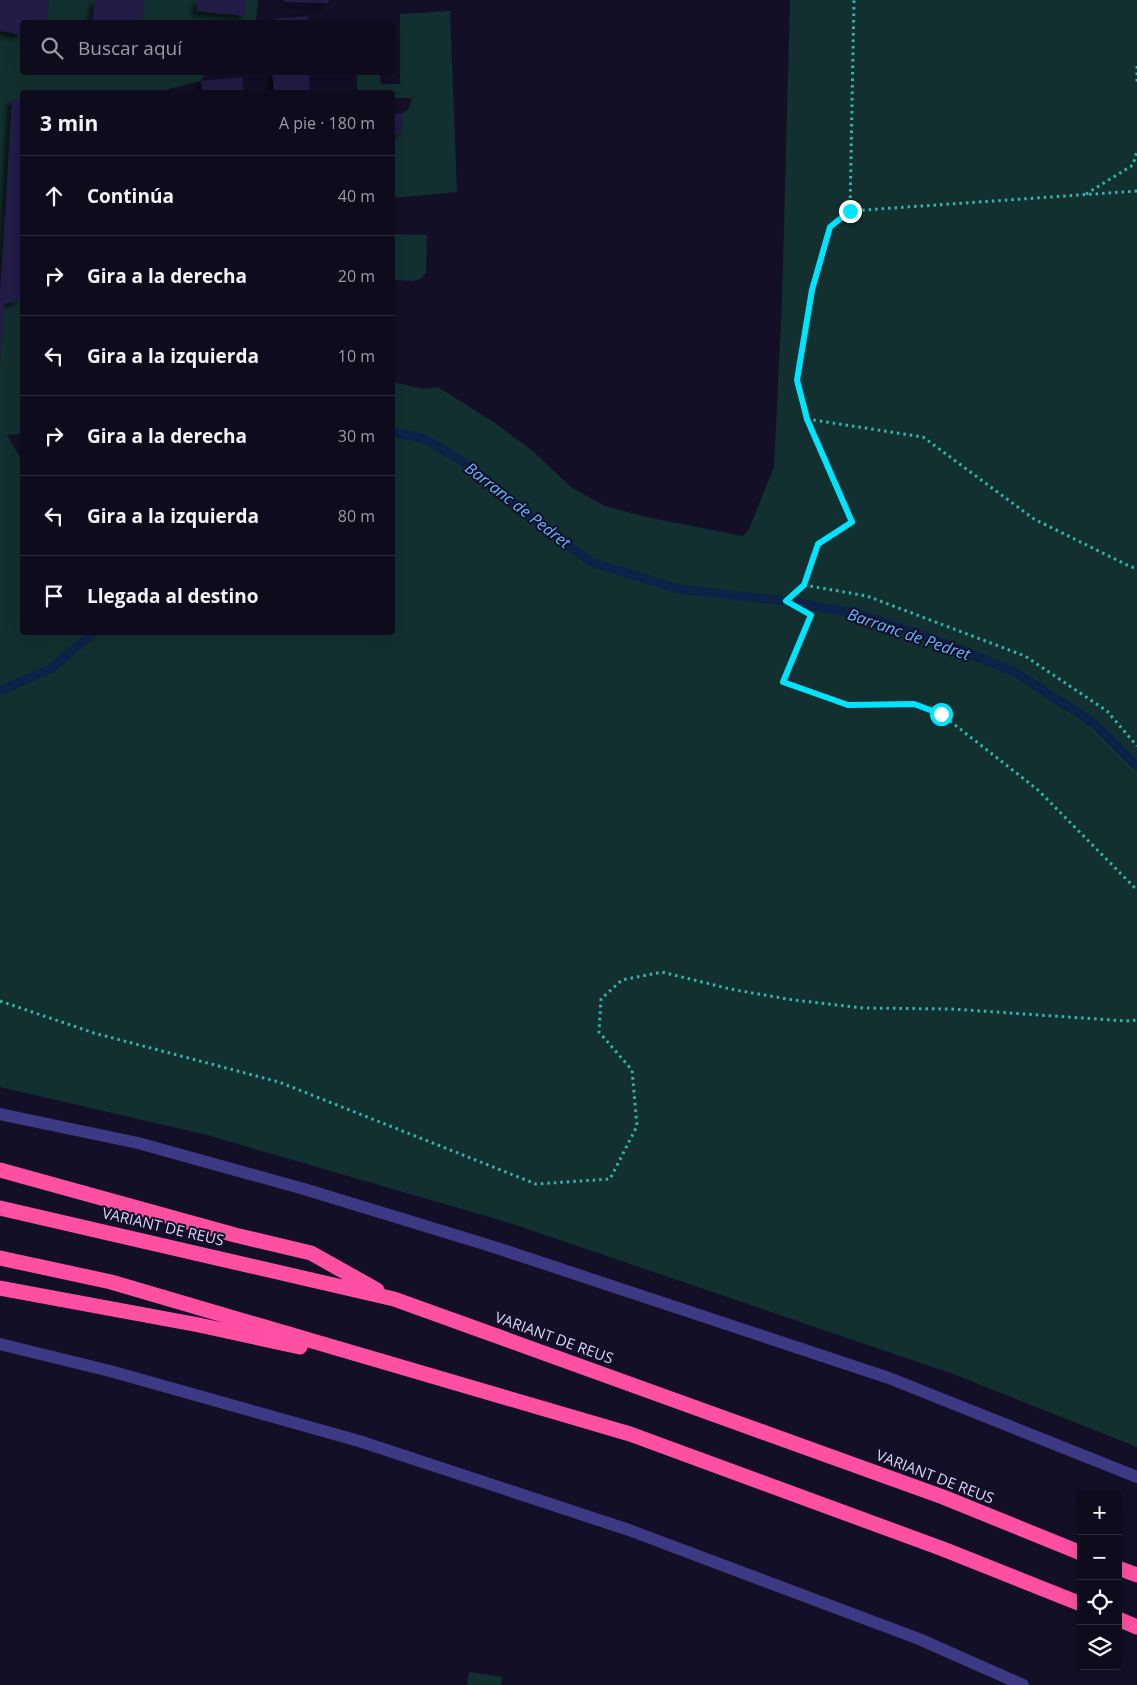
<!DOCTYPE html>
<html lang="es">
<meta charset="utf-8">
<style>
:root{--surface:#0e0b1c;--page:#1c1929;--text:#f1f3f6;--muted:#9b9ba3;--line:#2e2b3b}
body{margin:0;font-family:"Open Sans",sans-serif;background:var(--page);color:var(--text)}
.controls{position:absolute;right:15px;bottom:15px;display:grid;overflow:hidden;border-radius:5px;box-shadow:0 5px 20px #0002}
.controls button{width:45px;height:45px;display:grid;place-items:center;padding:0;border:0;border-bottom:1px solid var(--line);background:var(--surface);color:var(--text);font:25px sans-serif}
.stop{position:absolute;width:15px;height:15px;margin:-11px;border:4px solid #00e5ff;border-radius:50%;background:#fff}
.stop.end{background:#00e5ff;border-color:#fff;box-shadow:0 1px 5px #0008}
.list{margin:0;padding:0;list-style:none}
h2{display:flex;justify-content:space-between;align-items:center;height:65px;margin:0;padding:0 20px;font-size:21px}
h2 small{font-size:16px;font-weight:400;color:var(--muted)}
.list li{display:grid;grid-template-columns:32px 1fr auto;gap:15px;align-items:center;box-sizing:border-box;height:80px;padding:0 20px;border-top:1px solid var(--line)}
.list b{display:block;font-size:19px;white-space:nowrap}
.list em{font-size:16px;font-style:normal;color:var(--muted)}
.icon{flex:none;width:28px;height:28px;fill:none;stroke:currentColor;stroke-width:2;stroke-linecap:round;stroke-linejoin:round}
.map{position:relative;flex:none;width:1137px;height:1685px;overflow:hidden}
.search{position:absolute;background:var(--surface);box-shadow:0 5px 20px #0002;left:20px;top:20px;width:375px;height:55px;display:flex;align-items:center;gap:12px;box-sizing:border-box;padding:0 18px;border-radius:5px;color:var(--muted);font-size:19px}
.panel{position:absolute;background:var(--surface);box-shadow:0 5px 20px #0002;left:20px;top:90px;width:375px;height:545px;border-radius:5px}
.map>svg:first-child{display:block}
.green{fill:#12302f}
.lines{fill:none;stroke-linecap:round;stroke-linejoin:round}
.stream{stroke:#0c2248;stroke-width:9}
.building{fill:#241b47;filter:url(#shadow)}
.path{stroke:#2fb8b0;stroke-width:3;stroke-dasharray:2.5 4;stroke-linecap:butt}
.minor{stroke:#3d3a85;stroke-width:12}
.highway{stroke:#ff4fa3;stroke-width:15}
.route{stroke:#00e5ff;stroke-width:6}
.labels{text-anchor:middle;stroke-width:4;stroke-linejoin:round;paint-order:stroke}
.street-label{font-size:15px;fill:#d9d4ff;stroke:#130f26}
.water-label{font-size:16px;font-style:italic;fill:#62b6ff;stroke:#130f26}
</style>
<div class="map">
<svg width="1137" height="1685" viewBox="0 0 1137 1685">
<defs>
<filter id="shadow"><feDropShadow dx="-4.5" dy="4.5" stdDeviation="2.5" flood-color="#0009"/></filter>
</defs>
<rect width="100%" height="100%" fill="#130f26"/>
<!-- green -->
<path class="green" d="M0,0H258L256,22H22V72L206,73L201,81L157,92H22V434L7,435L22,460V632H392L393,382L424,389L438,387L495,423L534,452L572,488L605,506L646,517L743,536L749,529L774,467L782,301L790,0H1137V1447L953,1374L510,1223L207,1135L0,1087Z
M450,11L457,192L393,198V134H401L402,113L408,110L412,98H393L392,92H357V73H380L381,84H400V14Z
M392,234L427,235L426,272L421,279L413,281L393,280Z
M469,1672L502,1677L501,1685H467Z"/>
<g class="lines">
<!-- stream -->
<path class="stream" d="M392,432L422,438L462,461L533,520L591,562L678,589L786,601L860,614L930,638L1015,672L1095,724L1137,766
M0,691L52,668L94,632"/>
</g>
<!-- building -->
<path class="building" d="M0,0H49L46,22H22V35L0,31Z
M95,0H144L142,22H92Z
M197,0H246L245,16L196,11Z
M284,0H329L328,3L284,2Z
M308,16V22H274V19Z
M272,72H309L310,92H274Z
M243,77V92H202L201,81Z
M12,99H22V262L20,301L4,304L0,367V295Z
M402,113L401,134H392V114Z"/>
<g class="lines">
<!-- path -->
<path class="path" d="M1137,66V83
M1137,191L850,211L830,227L812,289L797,380L807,419L852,522L818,544L804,585L786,601L811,615L783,683L848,705L914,704L941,714L1038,790L1137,890
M1086,194L1133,165L1137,151
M850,211L854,0
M807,419L923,437L1034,519L1131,567L1137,568
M804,585L867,596L1025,656L1107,711L1137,746
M0,1001L94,1033L279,1082L536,1184L610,1179L637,1126L632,1070L599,1032L601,999L622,980L662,972L730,989L793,1000L863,1008L952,1009L1126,1021L1137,1020"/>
<!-- minor -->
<path class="minor" d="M0,1114L138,1143L304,1189L494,1247L889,1378L1137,1477
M0,1344L110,1371L359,1441L629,1530L919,1639L1023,1685"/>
<!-- highway -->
<path class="highway" d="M0,1170L235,1235L311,1253L377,1290
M0,1208L394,1299L943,1497L1081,1553
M0,1258L111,1282L630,1434L943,1549L1081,1604
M0,1288L199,1325L300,1347
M1118,1568L1137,1575
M1118,1619L1137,1627"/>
</g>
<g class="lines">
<!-- route -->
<path class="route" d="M850,211L830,227L812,290L797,380L807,419L852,522L818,544L804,585L786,601L811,615L783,682L848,705L914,704L941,714"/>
</g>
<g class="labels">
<!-- street labels -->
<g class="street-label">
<text transform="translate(163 1227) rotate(13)" y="5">VARIANT DE REUS</text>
<text transform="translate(554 1338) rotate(20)" y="5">VARIANT DE REUS</text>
<text transform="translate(935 1477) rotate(21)" y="5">VARIANT DE REUS</text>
</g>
<!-- water labels -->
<g class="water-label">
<text transform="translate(518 505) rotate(38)" y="6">Barranc de Pedret</text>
<text transform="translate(909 634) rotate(19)" y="6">Barranc de Pedret</text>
</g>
</g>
</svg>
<div class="controls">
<button>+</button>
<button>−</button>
<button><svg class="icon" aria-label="locate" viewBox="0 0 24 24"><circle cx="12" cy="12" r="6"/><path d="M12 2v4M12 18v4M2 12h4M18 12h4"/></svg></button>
<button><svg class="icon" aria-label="layers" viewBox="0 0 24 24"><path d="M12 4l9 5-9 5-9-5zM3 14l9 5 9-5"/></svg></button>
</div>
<div class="stop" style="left:941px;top:714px"></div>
<div class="stop end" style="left:850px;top:211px"></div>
<div class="search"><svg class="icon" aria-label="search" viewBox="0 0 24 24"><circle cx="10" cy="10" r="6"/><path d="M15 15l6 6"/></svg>Buscar aquí</div>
<section class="panel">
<h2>3 min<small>A pie · 180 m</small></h2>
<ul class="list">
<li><svg class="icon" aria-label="ahead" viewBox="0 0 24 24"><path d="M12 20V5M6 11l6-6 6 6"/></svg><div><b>Continúa</b></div><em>40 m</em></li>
<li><svg class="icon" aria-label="right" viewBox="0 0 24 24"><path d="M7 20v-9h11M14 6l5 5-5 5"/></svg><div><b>Gira a la derecha</b></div><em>20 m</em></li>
<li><svg class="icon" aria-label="left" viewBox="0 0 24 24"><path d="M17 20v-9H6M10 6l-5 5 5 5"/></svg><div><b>Gira a la izquierda</b></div><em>10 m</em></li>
<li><svg class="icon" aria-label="right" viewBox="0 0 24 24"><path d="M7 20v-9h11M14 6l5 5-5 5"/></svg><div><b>Gira a la derecha</b></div><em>30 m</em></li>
<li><svg class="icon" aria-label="left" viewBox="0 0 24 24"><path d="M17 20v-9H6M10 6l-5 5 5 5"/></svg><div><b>Gira a la izquierda</b></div><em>80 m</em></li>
<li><svg class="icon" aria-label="arrive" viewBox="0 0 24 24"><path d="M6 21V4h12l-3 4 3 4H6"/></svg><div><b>Llegada al destino</b></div></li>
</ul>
</section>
</div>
